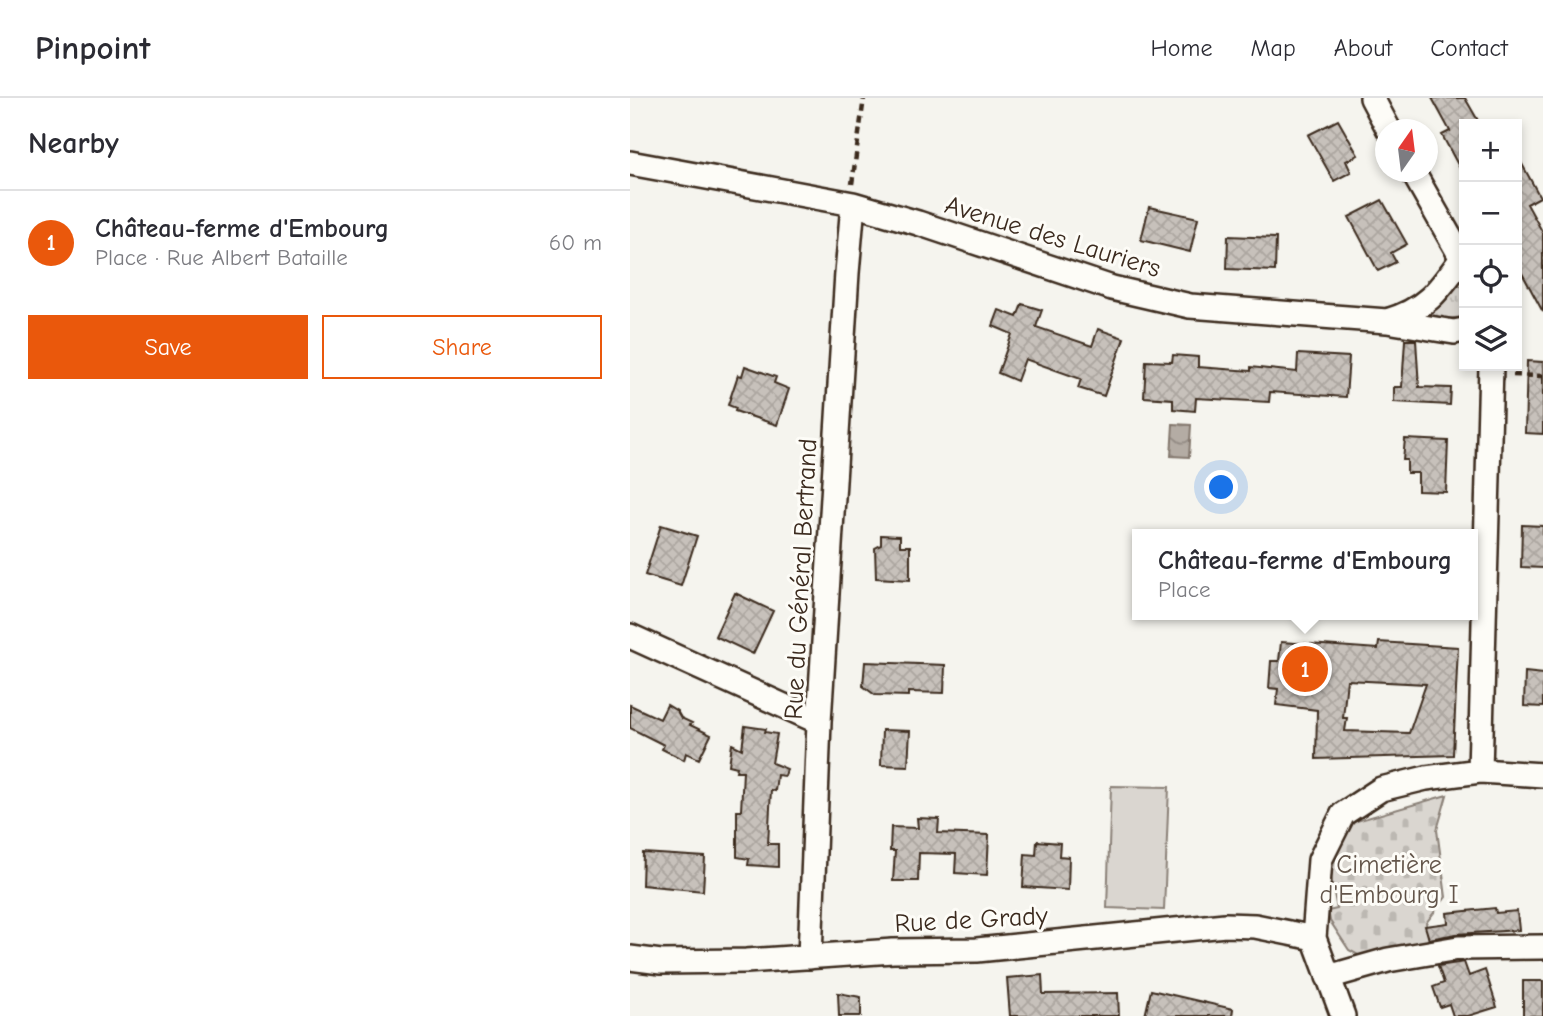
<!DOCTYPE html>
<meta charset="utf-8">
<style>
:root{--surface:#fff;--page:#f2f2f3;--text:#2b2b33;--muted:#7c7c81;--line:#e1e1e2;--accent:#ea580c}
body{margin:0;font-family:"Comic Neue",sans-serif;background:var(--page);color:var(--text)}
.controls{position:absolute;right:21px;top:21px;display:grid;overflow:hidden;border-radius:0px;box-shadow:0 4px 10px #0003}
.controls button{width:63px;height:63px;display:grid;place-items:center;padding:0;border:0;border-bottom:2px solid var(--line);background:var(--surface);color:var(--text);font:35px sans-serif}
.compass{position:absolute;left:745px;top:21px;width:63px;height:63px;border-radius:50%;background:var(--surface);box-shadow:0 4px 10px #0003;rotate:14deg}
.you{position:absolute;left:592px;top:390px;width:24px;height:24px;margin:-18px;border:5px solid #fff;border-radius:50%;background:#1a73e8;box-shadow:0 0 0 10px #1a73e833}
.badge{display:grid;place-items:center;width:46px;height:46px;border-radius:50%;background:var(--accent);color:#fff;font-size:23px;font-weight:700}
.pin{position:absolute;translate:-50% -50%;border:4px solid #fff;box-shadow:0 2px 7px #0006}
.popup{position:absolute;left:502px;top:431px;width:346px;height:91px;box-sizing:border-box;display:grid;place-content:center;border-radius:0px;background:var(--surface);filter:drop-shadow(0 2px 5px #0005);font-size:23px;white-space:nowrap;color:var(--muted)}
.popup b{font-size:26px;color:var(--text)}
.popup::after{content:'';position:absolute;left:50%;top:100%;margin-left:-14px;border:14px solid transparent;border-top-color:var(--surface)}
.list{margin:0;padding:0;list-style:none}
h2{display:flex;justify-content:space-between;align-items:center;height:91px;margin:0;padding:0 28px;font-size:30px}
h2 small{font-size:23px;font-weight:400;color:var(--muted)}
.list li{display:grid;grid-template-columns:46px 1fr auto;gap:21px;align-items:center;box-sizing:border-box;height:105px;padding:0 28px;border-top:2px solid var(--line)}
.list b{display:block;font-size:26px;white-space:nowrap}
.list p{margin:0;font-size:23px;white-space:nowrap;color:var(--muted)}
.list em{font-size:23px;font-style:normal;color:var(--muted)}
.actions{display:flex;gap:14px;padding:21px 28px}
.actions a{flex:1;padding:16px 0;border:2px solid var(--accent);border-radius:0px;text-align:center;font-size:24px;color:var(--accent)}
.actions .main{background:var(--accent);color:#fff}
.icon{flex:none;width:38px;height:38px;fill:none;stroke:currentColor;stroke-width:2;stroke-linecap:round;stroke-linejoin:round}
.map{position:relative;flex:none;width:913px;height:918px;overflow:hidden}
header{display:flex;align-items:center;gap:42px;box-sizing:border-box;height:98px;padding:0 35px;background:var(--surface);border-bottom:2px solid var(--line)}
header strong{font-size:33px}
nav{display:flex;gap:38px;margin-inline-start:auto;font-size:24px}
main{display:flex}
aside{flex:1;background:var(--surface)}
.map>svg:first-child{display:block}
.grass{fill:url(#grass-tufts);stroke:#8a8077;stroke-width:2}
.cemetery{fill:url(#cemetery-stones);stroke:#8a8077;stroke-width:2}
.garden{fill:#dad6d0;stroke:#8a8077;stroke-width:2}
.water{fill:url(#water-waves);stroke:#84786e;stroke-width:2}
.building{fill:url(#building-cross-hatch);stroke:#3b2a1e;stroke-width:2;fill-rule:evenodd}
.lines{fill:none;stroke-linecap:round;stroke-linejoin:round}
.street-casing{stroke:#3b2a1e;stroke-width:28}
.path{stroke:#3b2a1e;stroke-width:4.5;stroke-dasharray:7 5;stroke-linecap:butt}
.street{stroke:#fdfcf7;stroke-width:23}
.labels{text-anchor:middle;stroke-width:6;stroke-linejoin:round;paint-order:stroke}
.street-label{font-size:26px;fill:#3b2a1e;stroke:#fdfcf7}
.park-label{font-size:26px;fill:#63554a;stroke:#fdfcf7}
</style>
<header>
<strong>Pinpoint</strong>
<nav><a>Home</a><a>Map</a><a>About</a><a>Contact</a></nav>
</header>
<main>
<aside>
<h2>Nearby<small></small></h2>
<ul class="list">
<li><span class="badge">1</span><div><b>Château-ferme d'Embourg</b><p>Place · Rue Albert Bataille</p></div><em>60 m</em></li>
</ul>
<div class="actions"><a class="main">Save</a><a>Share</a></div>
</aside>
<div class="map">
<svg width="913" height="918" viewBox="0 0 913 918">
<defs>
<pattern id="grass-tufts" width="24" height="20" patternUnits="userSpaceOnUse" patternTransform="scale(1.75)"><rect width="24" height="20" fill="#dad6d0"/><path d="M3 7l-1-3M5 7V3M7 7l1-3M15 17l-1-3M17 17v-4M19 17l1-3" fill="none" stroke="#bcb8b2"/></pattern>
<pattern id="cemetery-stones" width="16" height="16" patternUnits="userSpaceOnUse" patternTransform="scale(1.75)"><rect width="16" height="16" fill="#dad6d0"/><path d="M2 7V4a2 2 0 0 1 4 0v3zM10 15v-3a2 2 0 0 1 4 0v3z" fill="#bcb8b2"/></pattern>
<pattern id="water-waves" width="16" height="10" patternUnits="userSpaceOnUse" patternTransform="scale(1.75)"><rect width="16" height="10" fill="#b4aca4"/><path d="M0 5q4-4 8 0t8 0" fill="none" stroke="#948c85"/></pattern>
<pattern id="building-cross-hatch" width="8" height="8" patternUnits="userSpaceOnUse" patternTransform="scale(1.75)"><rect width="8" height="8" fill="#c7c1bb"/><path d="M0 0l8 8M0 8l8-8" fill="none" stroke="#aca6a0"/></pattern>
</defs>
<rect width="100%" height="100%" fill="#f5f4ee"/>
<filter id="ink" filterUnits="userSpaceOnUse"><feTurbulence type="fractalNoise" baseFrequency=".0143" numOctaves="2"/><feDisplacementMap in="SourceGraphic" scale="14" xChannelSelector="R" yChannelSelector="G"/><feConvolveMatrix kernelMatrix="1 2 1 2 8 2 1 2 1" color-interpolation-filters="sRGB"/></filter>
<g filter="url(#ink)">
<!-- grass -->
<path class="grass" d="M821,187L832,188L834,191V219L815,221L794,216Z"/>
<!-- cemetery -->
<path class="cemetery" d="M817,697L807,732L816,799L796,825L799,845L730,858L719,852L700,823L698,813L707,811L698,764L707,745L723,724Z"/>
<!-- garden -->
<path class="garden" d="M481,688L539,689L534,812L477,810Z"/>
<!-- water -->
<path class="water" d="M543,326L561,327L559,359L541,358Z"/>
<!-- building -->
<path class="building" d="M802,0H835L850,26H834V78L812,37L820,33Z
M708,22L728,57L716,63L721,74L704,83L678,37Z
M887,57L910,99L897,106L913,135V214L887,166Z
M752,102L777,146L761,155L766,164L748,173L719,119Z
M519,109L568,120L560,154L511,142Z
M598,138L646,140L645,173L597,171Z
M392,206L412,212L406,229L462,248L468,231L494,240L474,298L448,290L451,281L395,261L387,283L368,275L382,236L363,228L369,212L387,219Z
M775,242H786L789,289L821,290L820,307L764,304V289H772Z
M668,256L719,259L716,299L640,294L639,304L566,300L565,313L543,311V301L514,299L516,263L542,264L543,257L568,259V269L621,273V269L667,274Z
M897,263L913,264V336L895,335Z
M115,268L146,279L144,285L159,291L147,327L105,313L106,310L98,307L108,277L112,278Z
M775,341L818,343L816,394L788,393V375H777V362H773Z
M31,427L67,438L51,488L15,477Z
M892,427L913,428V470L891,469Z
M251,437L270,438V448H280V482L246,480L245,450L251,447Z
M105,495L143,513L123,556L85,538Z
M651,544L748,551L749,544L828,549L823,657L686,661L687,612L646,607L648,591L639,590L641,563H649ZM717,582L796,586L779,635L715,633L717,620H713Z
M235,564L315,567L314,595L278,594V598L245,597L233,588Z
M895,574L913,576V609L894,608Z
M0,607L30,621L37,607L47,613L51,620L62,625L60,627L81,637L69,661L56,655L54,662L32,651L34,647L0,630Z
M115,628L136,631L135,634L147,636L142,665L157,671L155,678L147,677L145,693L141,692L138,746H148V769L118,767L119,761L107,759V713H111L113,673H106L107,669L99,667L102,646L112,651Z
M252,632L280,633L278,668L251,667Z
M287,720L309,721L308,735L359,737L357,777L325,775L326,756L289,755L288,783H263L265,753H260L261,729L288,730Z
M407,743L430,745L429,758L439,759L438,792L393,789L395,756L406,757Z
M13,755L75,759L73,793L12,787Z
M865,810L866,815L887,813L889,832L826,836L799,841L795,828L818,825L817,815Z
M834,864L839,878L855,872L867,909L838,918H823L819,906L810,909L803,889L814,885L808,868Z
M412,877L413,896L488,895L489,918H380L377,880Z
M893,883H913V918H893Z
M521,892L603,911L602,918H515Z
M208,895L231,899V918H209Z"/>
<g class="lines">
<!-- street casing -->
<g class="street-casing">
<path id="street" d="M742,0L759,32
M0,65L223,106L288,125L482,190L560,208L757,223L824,234L834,232
M783,74L834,164
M757,223C797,211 809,192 832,160
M0,538L189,624
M850,673L861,268
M180,859L189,624L217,175L223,106
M0,860L31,864L116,863L263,853L347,852L595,827L625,828L684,840
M698,879L758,862L828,850L913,849
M713,918L684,840L690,762L713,716L751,691L796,680L850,673L913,677"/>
</g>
<!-- path -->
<path class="path" d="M222,86L234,0
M883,277L913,278"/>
<!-- street -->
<use href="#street" class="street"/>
</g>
</g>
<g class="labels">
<!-- street labels -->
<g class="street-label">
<text transform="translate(423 138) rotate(17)" y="9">Avenue des Lauriers</text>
<text transform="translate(170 481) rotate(-87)" y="9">Rue du Général Bertrand</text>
<text transform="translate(341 821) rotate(-3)" y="9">Rue de Grady</text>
</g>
<!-- park labels -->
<g class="park-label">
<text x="759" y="775">Cimetière<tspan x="759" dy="30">d'Embourg I</tspan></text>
</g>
</g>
</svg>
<div class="controls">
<button>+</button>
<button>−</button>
<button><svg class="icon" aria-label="locate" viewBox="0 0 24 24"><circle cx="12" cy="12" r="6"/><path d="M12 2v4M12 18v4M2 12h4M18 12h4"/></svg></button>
<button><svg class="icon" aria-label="layers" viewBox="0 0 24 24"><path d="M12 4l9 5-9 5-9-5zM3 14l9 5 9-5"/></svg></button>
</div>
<svg class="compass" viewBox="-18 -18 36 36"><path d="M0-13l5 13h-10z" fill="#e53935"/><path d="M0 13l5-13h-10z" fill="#7c7c81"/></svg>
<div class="you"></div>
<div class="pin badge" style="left:675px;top:571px">1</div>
<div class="popup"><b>Château-ferme d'Embourg</b>Place</div>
</div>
</main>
